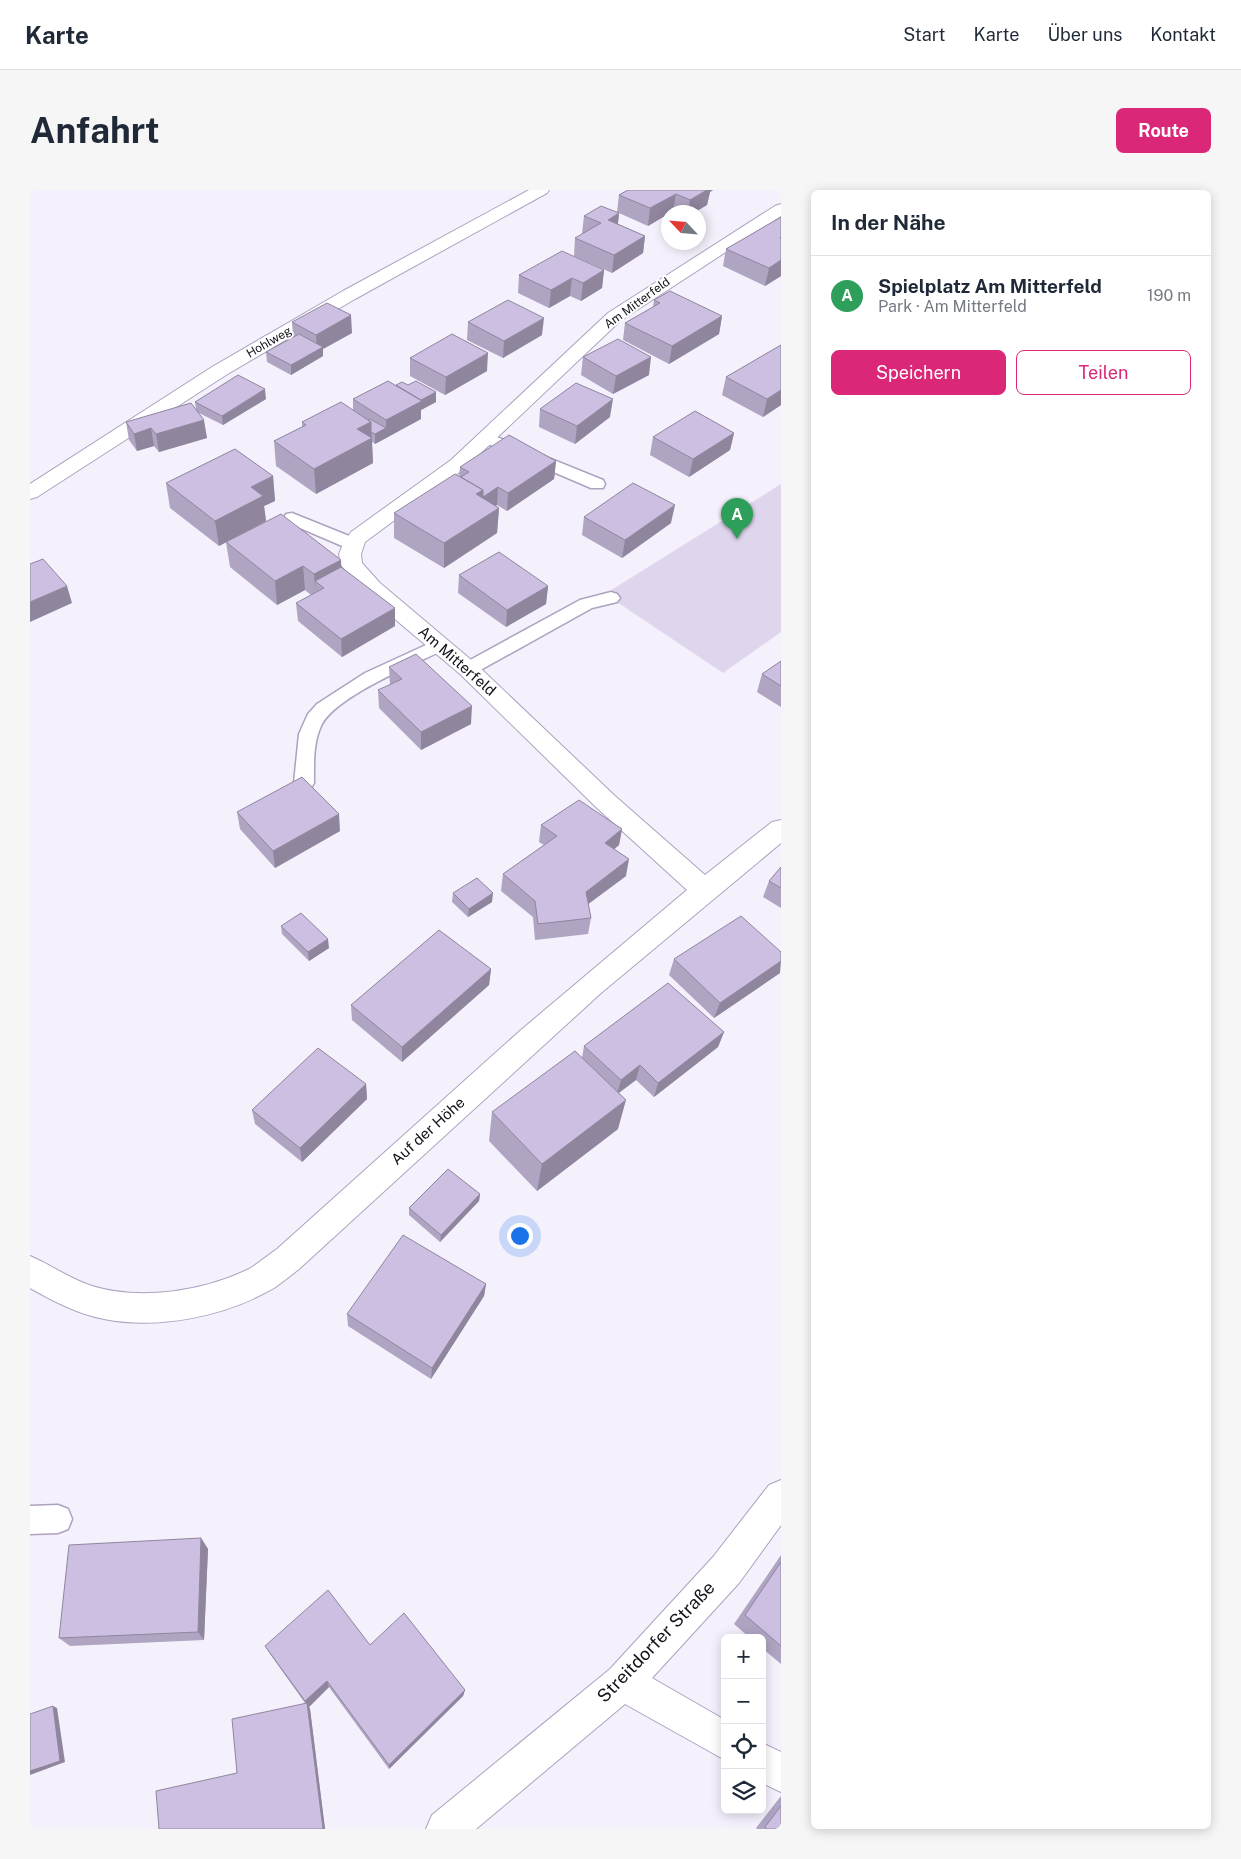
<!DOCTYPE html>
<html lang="de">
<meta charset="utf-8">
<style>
:root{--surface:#fff;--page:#f6f6f7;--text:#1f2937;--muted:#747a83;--line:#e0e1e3;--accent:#db2777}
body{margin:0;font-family:"Public Sans",sans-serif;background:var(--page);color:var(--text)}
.controls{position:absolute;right:15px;bottom:15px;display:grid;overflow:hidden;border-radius:8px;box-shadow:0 2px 12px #0003}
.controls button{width:45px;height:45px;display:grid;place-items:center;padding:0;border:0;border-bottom:1px solid var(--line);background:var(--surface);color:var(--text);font:25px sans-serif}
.compass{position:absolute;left:631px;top:15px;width:45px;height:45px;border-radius:50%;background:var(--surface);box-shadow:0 2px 12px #0003;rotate:296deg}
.you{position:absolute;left:489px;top:1045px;width:18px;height:18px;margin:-12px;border:4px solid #fff;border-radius:50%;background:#1a73e8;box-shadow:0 0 0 8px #1a73e833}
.badge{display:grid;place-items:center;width:32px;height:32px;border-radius:50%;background:var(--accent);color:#fff;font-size:16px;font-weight:700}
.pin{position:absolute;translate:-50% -41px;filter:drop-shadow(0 1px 2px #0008)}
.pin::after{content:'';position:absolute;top:26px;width:18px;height:15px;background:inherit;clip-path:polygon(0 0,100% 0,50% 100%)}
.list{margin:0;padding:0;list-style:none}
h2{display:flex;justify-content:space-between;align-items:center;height:65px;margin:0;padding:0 20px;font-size:21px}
h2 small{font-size:16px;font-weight:400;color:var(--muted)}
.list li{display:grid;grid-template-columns:32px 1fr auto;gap:15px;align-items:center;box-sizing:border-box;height:80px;padding:0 20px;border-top:1px solid var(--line)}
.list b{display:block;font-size:19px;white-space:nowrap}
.list p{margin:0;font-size:16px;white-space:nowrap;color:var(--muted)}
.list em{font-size:16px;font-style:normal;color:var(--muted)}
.actions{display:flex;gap:10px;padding:15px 20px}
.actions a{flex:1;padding:11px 0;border:1px solid var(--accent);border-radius:8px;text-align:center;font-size:18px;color:var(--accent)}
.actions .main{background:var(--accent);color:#fff}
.icon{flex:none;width:28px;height:28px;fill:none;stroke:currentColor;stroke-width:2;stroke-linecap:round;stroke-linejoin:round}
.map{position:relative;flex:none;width:751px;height:1639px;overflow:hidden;border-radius:8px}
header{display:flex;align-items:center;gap:30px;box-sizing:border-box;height:70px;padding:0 25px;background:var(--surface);border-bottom:1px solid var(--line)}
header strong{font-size:24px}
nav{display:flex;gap:28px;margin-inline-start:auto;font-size:18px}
.intro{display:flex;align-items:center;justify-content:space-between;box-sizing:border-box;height:120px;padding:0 30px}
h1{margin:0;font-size:35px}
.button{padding:12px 22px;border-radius:8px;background:var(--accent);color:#fff;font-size:18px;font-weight:700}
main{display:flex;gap:30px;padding:0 30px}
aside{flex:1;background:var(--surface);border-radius:8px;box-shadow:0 2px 12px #0003}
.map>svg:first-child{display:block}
.green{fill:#dfd6ee}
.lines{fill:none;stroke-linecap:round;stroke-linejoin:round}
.service-casing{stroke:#ada2bf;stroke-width:3}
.minor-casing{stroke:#ada2bf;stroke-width:2}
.service{fill:#fff;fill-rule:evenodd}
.minor{fill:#fff;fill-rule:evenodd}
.wall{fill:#afa4c2}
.shaded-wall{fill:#8f869e}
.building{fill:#ccbfe1;stroke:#8f869e}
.labels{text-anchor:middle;stroke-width:4;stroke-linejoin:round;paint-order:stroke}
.far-street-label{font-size:12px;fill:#15111b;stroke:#fff}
.street-label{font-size:15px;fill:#15111b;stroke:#fff}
.near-street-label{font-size:18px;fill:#15111b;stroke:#fff}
</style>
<header>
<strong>Karte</strong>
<nav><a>Start</a><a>Karte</a><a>Über uns</a><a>Kontakt</a></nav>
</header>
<div class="intro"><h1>Anfahrt</h1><a class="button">Route</a></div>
<main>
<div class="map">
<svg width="751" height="1639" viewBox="0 0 751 1639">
<rect width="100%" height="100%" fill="#f4f0fc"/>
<!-- green -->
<path class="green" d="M751,294V442L693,483L575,404Z"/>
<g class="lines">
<!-- service casing -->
<g class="service-casing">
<path id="service" d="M457,243L573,290L575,294L573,298H561L451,251L449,248L451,245Z
M262,323L329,350L332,354L329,358H317L256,332L254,328L256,324Z
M581,402L587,404L590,408L587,412L562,418L445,483L438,485L431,483L429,479L431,475L550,410Z
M409,449L415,451L418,455L415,459C386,474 305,506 291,536C283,553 284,574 284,593L281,598L274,600L267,598L264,593L269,544L278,524L287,514L335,483Z
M28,1315L38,1319L42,1329L38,1339L28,1343L0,1344V1316Z"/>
</g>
<!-- minor casing -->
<g class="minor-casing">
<path id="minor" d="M499,0H519L517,3L325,109L196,185L7,307L0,309V294L182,177L313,101Z
M751,14V26L590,131L435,278L335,352L331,364L332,373L350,393L446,474L585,606L675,685L742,632L751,630V653L571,803L269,1079C261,1085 253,1092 244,1098C196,1126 129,1140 74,1129C48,1124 23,1111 0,1098V1066C21,1075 40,1089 62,1096C111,1111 174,1101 219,1079C229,1073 238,1065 247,1059L491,840L657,700L567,618L430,484L334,403L311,375L309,364L313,354L321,342L421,270L578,123L745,16Z
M751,1290V1335L709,1393L622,1488L695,1530V1570L595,1514L446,1639H396L402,1625L580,1479L683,1367L739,1295Z
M732,1553L751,1562V1602L732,1593Z"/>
</g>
<!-- service -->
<use href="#service" class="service"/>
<!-- minor -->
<use href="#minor" class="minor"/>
</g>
<!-- wall -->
<path class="wall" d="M598,0H683L680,2L677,15L665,22H647L643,21L638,22V24L618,36L589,23L588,34L615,46L613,63L582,83L544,66L545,48L553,44L552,43L554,26L587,22L589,5Z
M751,27V86L735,96L693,76L696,59Z
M574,80L572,98L551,111L540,106L519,118L488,103L489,85Z
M624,110L692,126L689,144L639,174L593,150L595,133L623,117Z
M262,132L322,143L293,159V166L261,185L237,172L236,162L263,147Z
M438,132L512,145L473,168L437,150Z
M751,155V215L733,227L692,205L696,187Z
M553,167L619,185L583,204L551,185Z
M380,168L457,181L415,205L380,186Z
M366,195H378L406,202V212L391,220V229L345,254L342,252L343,273L286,304L246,276L244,251L272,237V232L323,220V209Z
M236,209L193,235L169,223L177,248L129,262L124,256L107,261L99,250L96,232L166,219L165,212Z
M510,219L580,227L545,254L509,237Z
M704,243L700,260L659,287L620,265L623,247Z
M526,271L524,289L477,321L467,315L465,316L469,318L467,343L414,378L364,348V323L429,286L430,277Z
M243,286L245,311L234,316L236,331L189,356L140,318L136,293Z
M554,327L641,333L592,368L552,345Z
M196,352L311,377L365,436L312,467L268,431L266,413L281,405L275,400L247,415L200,377Z
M429,385L518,396L516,414L476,437L428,403Z
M751,471V517L727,502L732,484Z
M359,477L441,534L391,560L349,518L348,500L360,495Z
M207,622L310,641L245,678L210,639Z
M511,635L592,639L589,655L584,659L596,686L558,714L561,728L558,744L505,750L503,727L471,701L473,684L514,655L509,652Z
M751,677V718L733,707L739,691Z
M423,703L462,712L438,727L422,712Z
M251,736L299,758L279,771L252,744Z
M644,769L750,783L684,828L639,785Z
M461,779L459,795L372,872L322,830L321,815Z
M694,842L688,857L624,907L606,890L589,903L588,939L507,1001L459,951L462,922L552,868L554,856Z
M336,894L337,909L272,972L225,934L222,920Z
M450,1004L449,1011L410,1052L379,1025V1018Z
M456,1094L454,1106L401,1189L318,1136L317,1124Z
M171,1348L178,1359L174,1450L40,1456L29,1448Z
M751,1365V1474L732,1458V1448H720L704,1434Z
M340,1455L435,1500L433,1506L359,1579L299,1497L279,1517L280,1519L295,1639H129L207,1583L275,1513L240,1464L235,1456Z
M751,1606V1639H727L726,1638Z"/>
<!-- shaded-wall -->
<path class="shaded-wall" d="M677,0H683L680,2L677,15L665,22H658L660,10Z
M646,4L643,21L641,22H638V24L618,36L620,18Z
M589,23L587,41L578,30Z
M615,46L613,63L582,83L584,65Z
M751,70V86L735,96L739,78Z
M574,80L572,98L551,111L553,93Z
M542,88L540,106L519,118L521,100Z
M321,125L322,143L293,159V166L261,185V175L287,160L286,145Z
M692,126L689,144L639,174L642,156Z
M514,128L512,145L473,168L474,151Z
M458,163L457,181L415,205L416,187Z
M621,167L619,185L583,204L586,186Z
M235,199L236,209L193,235L192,226Z
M751,200V215L733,227L737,209Z
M406,202V212L391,220V229L345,254V244L356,238V230Z
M583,209L580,227L545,254L547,236Z
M174,230L177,248L129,262L126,244Z
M341,232L343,273L286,304L284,279L327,239Z
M121,238L124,256L107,261L104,244Z
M704,243L700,260L659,287L663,269Z
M526,271L524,289L477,321L478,303Z
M243,286L245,311L234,316L236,331L189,356L185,331L221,297Z
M468,297L467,315L445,330L446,304L453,300Z
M645,315L641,333L592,368L595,350Z
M469,318L467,343L414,378V353Z
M311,370L312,395L285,391L286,409L284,384Z
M273,376L275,400L247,415L245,391Z
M37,396L42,413L0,432V412Z
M518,396L516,414L476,437L477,420Z
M365,418V436L312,467L311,449Z
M442,516L441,534L391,560V542Z
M309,624L310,641L245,678L243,661Z
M592,639L589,655L572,670L575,653Z
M599,669L596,686L553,718L556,702Z
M463,703L462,712L438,727L439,719Z
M298,749L299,758L279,771L278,762Z
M751,771L750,783L684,828L690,813Z
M461,779L459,795L372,872V857Z
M694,842L688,857L624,907L628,893Z
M610,875L606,890L587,904L591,890Z
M336,894L337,909L272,972L270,958Z
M596,910L588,939L507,1001L512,974Z
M450,1004L449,1011L410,1052L411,1045Z
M456,1094L454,1106L401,1189L402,1178Z
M171,1348L178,1359L174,1450L168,1442Z
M297,1491L299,1497L279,1517L280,1519L295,1639H293L277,1516L275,1511Z
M435,1500L433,1506L359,1579V1575Z
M23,1516L27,1518L35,1572L0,1585V1581Z"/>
<!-- building -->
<path class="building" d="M598,0H677L660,10L646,4L620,18L589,5Z
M571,16L589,23L578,30L615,46L584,65L545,48L571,33L554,26Z
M751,27V47L750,48L751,49V70L739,78L696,59Z
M532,61L574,80L553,93L542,88L521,100L489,85Z
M640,101L692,126L642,156L595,133L630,113L624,110Z
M478,110L514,128L474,151L438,132Z
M297,113L321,125L286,145L262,132Z
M269,144L293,157L261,175L236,162Z
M422,144L458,163L416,187L380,168Z
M588,149L621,167L586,186L553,167Z
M751,155V200L737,209L696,187Z
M208,185L235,199L192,226L165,212Z
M358,191L392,211L356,230L323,209Z
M386,191L406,202L391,210L366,195L372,192L378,195Z
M546,193L583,209L547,236L510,219Z
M311,212L341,232L327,239L342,248L284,279L244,251L276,235L272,232Z
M161,213L174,230L126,244L121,238L104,244L96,232Z
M665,221L704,243L663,269L623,247Z
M340,229L356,238L345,244L341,242V232L338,230Z
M479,245L526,271L478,303L468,297L453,307V300L431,287L439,282L430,277Z
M205,259L243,286L221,297L233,306L185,331L136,293Z
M425,284L453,300L446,304L469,318L414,353L364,323Z
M603,293L645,315L595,350L554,327Z
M251,324L311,370L284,384L273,376L245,391L196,352Z
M469,362L518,396L477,420L429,385Z
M13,369L37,396L0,412V374Z
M311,377L365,418L311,449L266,413L294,398L285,391Z
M386,464L442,516L391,542L348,500L372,489L359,477Z
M751,471V496L732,484Z
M272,587L309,624L243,661L207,622Z
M549,610L592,639L575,653L599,669L556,702L561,728L508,734L505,711L473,684L527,646L511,635Z
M751,677V698L739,691Z
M447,688L463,703L439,719L423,703Z
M271,723L298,749L278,762L251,736Z
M711,726L751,762V771L690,813L644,769Z
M409,740L461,779L372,857L321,815Z
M638,793L694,842L628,893L610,875L591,890L554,856Z
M288,858L336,894L270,958L222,920Z
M545,861L596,910L512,974L462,922Z
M418,979L450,1004L411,1045L379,1018Z
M373,1045L456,1094L402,1178L317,1124Z
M171,1348L168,1442L29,1448L39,1355Z
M751,1372V1456L715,1425Z
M298,1400L340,1455L374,1423L435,1500L359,1575L297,1491L275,1511L235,1456Z
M277,1513L293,1639H129L126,1601L207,1583L202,1529Z
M23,1516L30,1571L0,1581V1524Z
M751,1616V1639H737L735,1637Z"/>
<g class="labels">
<!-- far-street labels -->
<g class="far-street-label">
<text transform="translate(607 113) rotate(-36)" y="4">Am Mitterfeld</text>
<text transform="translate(239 152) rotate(-30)" y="4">Hohlweg</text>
</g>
<!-- street labels -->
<g class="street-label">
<text transform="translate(427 471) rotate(41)" y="5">Am Mitterfeld</text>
<text transform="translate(398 941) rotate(-42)" y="5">Auf der Höhe</text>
</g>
<!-- near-street labels -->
<g class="near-street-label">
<text transform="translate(626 1452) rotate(-46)" y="6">Streitdorfer Straße</text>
</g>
</g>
</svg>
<div class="controls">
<button>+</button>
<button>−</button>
<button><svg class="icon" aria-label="locate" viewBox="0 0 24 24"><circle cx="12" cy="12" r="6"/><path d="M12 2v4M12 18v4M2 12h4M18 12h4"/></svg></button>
<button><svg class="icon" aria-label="layers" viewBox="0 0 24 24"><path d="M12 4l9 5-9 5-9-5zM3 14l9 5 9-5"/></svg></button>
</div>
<svg class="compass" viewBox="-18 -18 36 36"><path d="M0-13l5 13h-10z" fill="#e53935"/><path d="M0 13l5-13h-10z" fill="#747a83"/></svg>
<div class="you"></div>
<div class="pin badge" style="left:707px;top:349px;background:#2e9e5b">A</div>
</div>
<aside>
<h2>In der Nähe<small></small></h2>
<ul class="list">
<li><span class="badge" style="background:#2e9e5b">A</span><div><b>Spielplatz Am Mitterfeld</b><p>Park · Am Mitterfeld</p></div><em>190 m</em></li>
</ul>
<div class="actions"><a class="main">Speichern</a><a>Teilen</a></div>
</aside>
</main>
